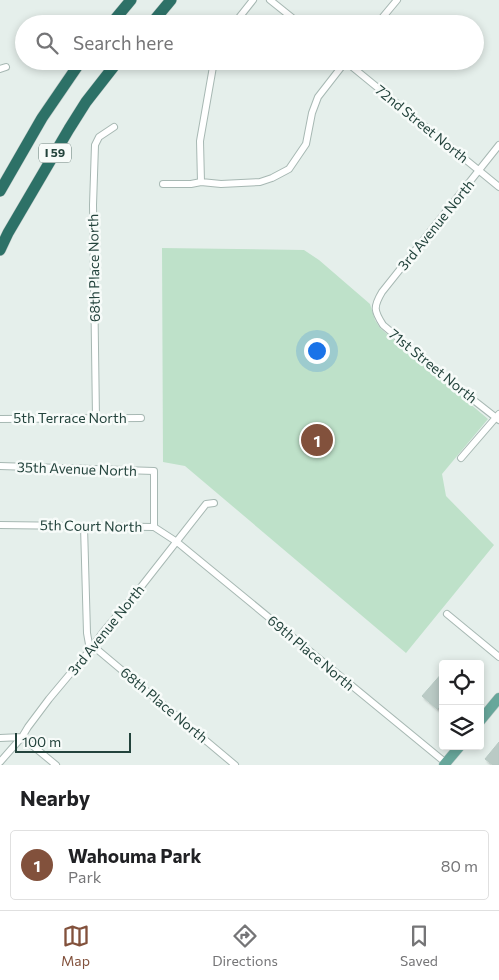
<!DOCTYPE html>
<style>
:root{--surface:#fff;--page:#f6f6f6;--text:#202124;--muted:#757577;--line:#e0e0e0;--accent:#82513c}
body{margin:0;font-family:Commissioner,sans-serif;background:var(--page);color:var(--text)}
.controls{position:absolute;right:15px;bottom:15px;display:grid;overflow:hidden;border-radius:5px;box-shadow:0 2px 8px #0003}
.controls button{width:45px;height:45px;display:grid;place-items:center;padding:0;border:0;border-bottom:1px solid var(--line);background:var(--surface);color:var(--text);font:25px sans-serif}
.scale{position:absolute;left:15px;bottom:12px;width:116px;box-sizing:border-box;padding-left:5px;border:2px solid #23433c;border-top:0;font-size:14px;line-height:18px;white-space:nowrap;color:#23433c;-webkit-text-stroke:4px #f7fbf9;paint-order:stroke}
.you{position:absolute;left:316px;top:350px;width:18px;height:18px;margin:-12px;border:4px solid #fff;border-radius:50%;background:#1a73e8;box-shadow:0 0 0 8px #1a73e833}
.badge{display:grid;place-items:center;width:32px;height:32px;border-radius:50%;background:var(--accent);color:#fff;font-size:16px;font-weight:700}
.pin{position:absolute;translate:-50% -50%;border:2px solid #fff;box-shadow:0 1px 5px #0006}
.list{margin:0;padding:0;list-style:none}
h2{display:flex;justify-content:space-between;align-items:center;height:65px;margin:0;padding:0 20px;font-size:21px}
h2 small{font-size:16px;font-weight:400;color:var(--muted)}
.list li{display:grid;grid-template-columns:32px 1fr auto;gap:15px;align-items:center;box-sizing:border-box;height:70px;margin:0 10px 10px;padding:0 10px;border:1px solid var(--line);border-radius:5px}
.list b{display:block;font-size:19px;white-space:nowrap}
.list p{margin:0;font-size:16px;white-space:nowrap;color:var(--muted)}
.list em{font-size:16px;font-style:normal;color:var(--muted)}
.icon{flex:none;width:28px;height:28px;fill:none;stroke:currentColor;stroke-width:2;stroke-linecap:round;stroke-linejoin:round}
.map{position:relative;flex:none;width:499px;height:765px;overflow:hidden}
.search{position:absolute;background:var(--surface);box-shadow:0 2px 8px #0003;left:15px;right:15px;top:15px;height:55px;display:flex;align-items:center;gap:12px;box-sizing:border-box;padding:0 18px;border-radius:28px;color:var(--muted);font-size:19px}
.sheet{height:145px;background:var(--surface)}
nav{display:flex;justify-content:space-around;align-items:center;box-sizing:border-box;height:70px;border-top:1px solid var(--line);background:var(--surface);font-size:14px;color:var(--muted)}
nav a{display:grid;justify-items:center;gap:2px}
nav .on{color:var(--accent)}
.map>svg:first-child{display:block}
.green{fill:#bee1c9}
.building{fill:#bacac5;stroke:#b7c9c3;filter:url(#shadow)}
.lines{fill:none;stroke-linecap:round;stroke-linejoin:round}
.street-casing{stroke:#a7b8b3;stroke-width:8}
.primary-casing{stroke:#c1cac8;stroke-width:11}
.highway-casing{stroke:#c1cac8;stroke-width:12}
.street{stroke:#fff;stroke-width:6}
.primary{stroke:#68a79b;stroke-width:10}
.highway{stroke:#2d7167;stroke-width:11}
.labels{text-anchor:middle;stroke-width:5;stroke-linejoin:round;paint-order:stroke}
.shield{fill:#f7fbf9;stroke:#637a75;stroke-width:1}
.shield-label{font-size:12px;font-weight:bold;fill:#23433c}
.street-label{font-size:14px;fill:#23433c;stroke:#f7fbf9}
</style>
<div class="map">
<svg width="499" height="765" viewBox="0 0 499 765">
<defs>
<filter id="shadow"><feDropShadow dx="2.5" dy="2.5" stdDeviation="1" flood-color="#0004"/></filter>
</defs>
<rect width="100%" height="100%" fill="#e5efeb"/>
<!-- green -->
<path class="green" d="M162,248L304,250L319,260L370,304L375,320L380,328L488,419L442,474L446,496L494,545L406,653L185,466L163,462Z"/>
<!-- building -->
<path class="building" d="M443,672V703L437,709L422,696Z
M499,742V765H493L485,759Z"/>
<g class="lines">
<!-- street casing -->
<g class="street-casing">
<path id="street" d="M270,0L300,24
M234,24L253,0
M377,24L397,0
M345,61L499,187
M0,69L6,67
M499,145L382,292C373,307 374,311 383,325L453,384L499,420
M201,182L200,141L214,61
M163,184H191L201,182L221,184L260,182L272,178L289,169L306,144L312,113L318,97L346,61
M96,418L93,205L95,145L99,137L114,127
M0,419L141,418
M461,458L499,414
M0,466L154,471V527
M0,525L154,527L177,542L446,763
M84,526L87,633L90,650
M447,614L499,657
M93,646L235,765
M0,738L22,737L56,765
M0,762L22,737L28,727L49,699L90,650L103,632L137,592L206,504L214,503"/>
</g>
<!-- primary casing -->
<g class="primary-casing">
<path id="primary" d="M480,721L499,698
M444,765L460,746"/>
</g>
<!-- highway casing -->
<g class="highway-casing">
<path id="highway" d="M111,24L131,0
M151,24L171,0
M0,191L42,118L81,61
M0,250L8,233L69,129L86,102L118,61"/>
</g>
<!-- street -->
<use href="#street" class="street"/>
<!-- primary -->
<use href="#primary" class="primary"/>
<!-- highway -->
<use href="#highway" class="highway"/>
</g>
<g class="labels">
<!-- shield labels -->
<rect class="shield" x="39" y="143.5" width="32" height="19" rx="4"/>
<g class="shield-label">
<text x="55" y="157">I 59</text>
</g>
<!-- street labels -->
<g class="street-label">
<text transform="translate(422 124) rotate(39)" y="5">72nd Street North</text>
<text transform="translate(436 225) rotate(-51)" y="5">3rd Avenue North</text>
<text transform="translate(94 268) rotate(-91)" y="5">68th Place North</text>
<text transform="translate(433 366) rotate(39)" y="5">71st Street North</text>
<text x="70" y="423">5th Terrace North</text>
<text transform="translate(77 469) rotate(2)" y="5">35th Avenue North</text>
<text transform="translate(91 526) rotate(1)" y="5">5th Court North</text>
<text transform="translate(106 630) rotate(-51)" y="5">3rd Avenue North</text>
<text transform="translate(311 653) rotate(40)" y="5">69th Place North</text>
<text transform="translate(164 705) rotate(40)" y="5">68th Place North</text>
</g>
</g>
</svg>
<div class="controls">
<button><svg class="icon" aria-label="locate" viewBox="0 0 24 24"><circle cx="12" cy="12" r="6"/><path d="M12 2v4M12 18v4M2 12h4M18 12h4"/></svg></button>
<button><svg class="icon" aria-label="layers" viewBox="0 0 24 24"><path d="M12 4l9 5-9 5-9-5zM3 14l9 5 9-5"/></svg></button>
</div>
<div class="scale">100 m</div>
<div class="you"></div>
<div class="pin badge" style="left:317px;top:440px">1</div>
<div class="search"><svg class="icon" aria-label="search" viewBox="0 0 24 24"><circle cx="10" cy="10" r="6"/><path d="M15 15l6 6"/></svg>Search here</div>
</div>
<section class="sheet">
<h2>Nearby<small></small></h2>
<ul class="list">
<li><span class="badge">1</span><div><b>Wahouma Park</b><p>Park</p></div><em>80 m</em></li>
</ul>
</section>
<nav>
<a class="on"><svg class="icon" aria-label="map" viewBox="0 0 24 24"><path d="M3 6l6-2 6 2 6-2v14l-6 2-6-2-6 2zM9 4v14M15 6v14"/></svg>Map</a>
<a><svg class="icon" aria-label="directions" viewBox="0 0 24 24"><path d="M12 3l9 9-9 9-9-9zM9 14v-3h6M13 9l2 2-2 2"/></svg>Directions</a>
<a><svg class="icon" aria-label="saved" viewBox="0 0 24 24"><path d="M7 4h10v16l-5-4-5 4z"/></svg>Saved</a>
</nav>
